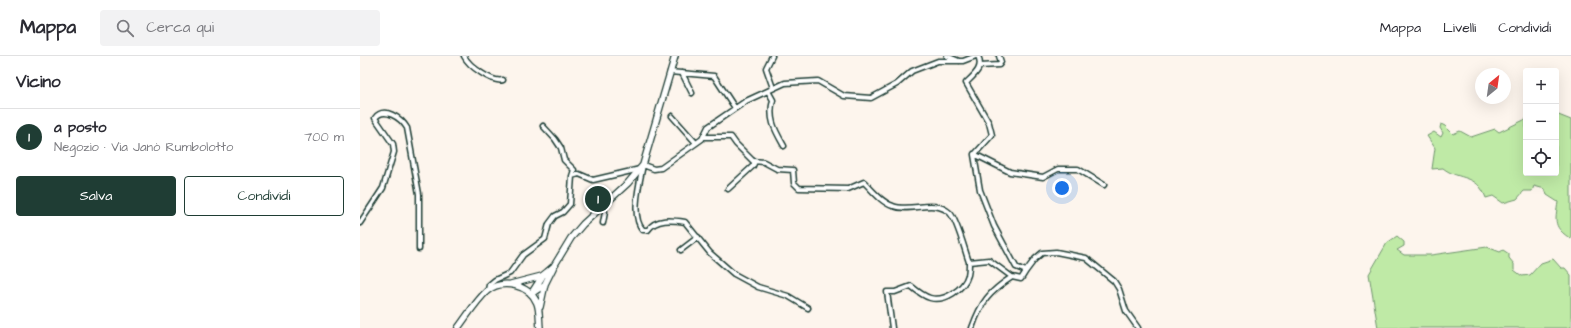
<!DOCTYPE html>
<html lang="it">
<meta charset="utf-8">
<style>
:root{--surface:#fff;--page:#f2f2f3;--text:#2b2b33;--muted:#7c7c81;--line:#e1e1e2;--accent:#1f3d34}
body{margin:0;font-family:"Architects Daughter",sans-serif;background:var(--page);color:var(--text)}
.controls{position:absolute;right:12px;top:12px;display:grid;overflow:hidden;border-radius:4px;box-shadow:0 4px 16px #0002}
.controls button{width:36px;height:36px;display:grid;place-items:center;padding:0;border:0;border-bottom:1px solid var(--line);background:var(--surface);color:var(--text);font:20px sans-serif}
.compass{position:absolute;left:1115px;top:12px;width:36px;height:36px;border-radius:50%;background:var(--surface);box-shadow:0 4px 16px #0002;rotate:29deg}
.you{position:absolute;left:702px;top:132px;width:14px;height:14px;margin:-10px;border:3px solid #fff;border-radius:50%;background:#1a73e8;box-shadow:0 0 0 6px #1a73e833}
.badge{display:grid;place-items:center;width:26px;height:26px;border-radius:50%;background:var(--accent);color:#fff;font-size:13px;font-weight:700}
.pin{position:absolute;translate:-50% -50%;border:2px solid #fff;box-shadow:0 1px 4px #0006}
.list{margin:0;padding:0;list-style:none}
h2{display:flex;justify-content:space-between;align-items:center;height:52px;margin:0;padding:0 16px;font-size:17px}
h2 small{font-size:13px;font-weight:400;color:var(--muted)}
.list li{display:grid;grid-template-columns:26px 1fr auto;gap:12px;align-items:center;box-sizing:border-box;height:56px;padding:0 16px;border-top:1px solid var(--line)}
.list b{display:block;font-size:15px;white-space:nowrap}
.list p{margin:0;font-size:13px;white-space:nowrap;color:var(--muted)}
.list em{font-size:13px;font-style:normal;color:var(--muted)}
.actions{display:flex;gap:8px;padding:12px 16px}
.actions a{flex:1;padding:9px 0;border:1px solid var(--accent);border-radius:4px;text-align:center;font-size:14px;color:var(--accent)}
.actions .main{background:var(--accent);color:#fff}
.icon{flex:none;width:22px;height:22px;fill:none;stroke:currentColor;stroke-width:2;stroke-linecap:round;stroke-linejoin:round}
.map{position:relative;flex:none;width:1211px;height:272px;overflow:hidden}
header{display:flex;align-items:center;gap:24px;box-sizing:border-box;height:56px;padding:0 20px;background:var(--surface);border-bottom:1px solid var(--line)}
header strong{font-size:19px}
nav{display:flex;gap:22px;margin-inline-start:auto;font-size:14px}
.search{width:280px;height:36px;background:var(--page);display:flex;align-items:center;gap:10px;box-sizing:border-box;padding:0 14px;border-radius:4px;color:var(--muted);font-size:15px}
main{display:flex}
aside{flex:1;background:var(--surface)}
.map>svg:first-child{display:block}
.green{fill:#bfeaa6;stroke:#6f946d}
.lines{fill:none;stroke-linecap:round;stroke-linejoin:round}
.minor-casing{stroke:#1f3d34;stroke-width:7}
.secondary-casing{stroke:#1f3d34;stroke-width:8}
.minor{stroke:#fff;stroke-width:4}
.secondary{stroke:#fff;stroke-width:5.5}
</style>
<header>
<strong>Mappa</strong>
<div class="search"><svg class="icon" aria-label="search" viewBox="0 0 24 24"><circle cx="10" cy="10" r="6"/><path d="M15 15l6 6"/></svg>Cerca qui</div>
<nav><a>Mappa</a><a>Livelli</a><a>Condividi</a></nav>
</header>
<main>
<aside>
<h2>Vicino<small></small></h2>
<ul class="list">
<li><span class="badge">1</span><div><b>a posto</b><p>Negozio · Via Janò Rumbolotto</p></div><em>700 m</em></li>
</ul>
<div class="actions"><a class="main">Salva</a><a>Condividi</a></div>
</aside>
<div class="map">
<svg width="1211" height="272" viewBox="0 0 1211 272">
<rect width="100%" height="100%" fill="#fdf5ed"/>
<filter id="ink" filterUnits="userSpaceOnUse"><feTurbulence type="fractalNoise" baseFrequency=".025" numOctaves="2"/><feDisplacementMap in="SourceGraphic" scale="8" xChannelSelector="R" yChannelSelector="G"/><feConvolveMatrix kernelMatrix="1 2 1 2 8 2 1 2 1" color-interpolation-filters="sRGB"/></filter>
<g filter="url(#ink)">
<!-- green -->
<path class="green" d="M1196,58L1211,64V183C1193,171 1195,166 1198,146L1187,139L1185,133L1174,130L1172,135H1164L1157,143L1143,147L1133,140L1126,142C1117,117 1099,125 1083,112L1072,113L1075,92L1067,80L1074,76L1081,81L1083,77L1080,72L1081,68L1085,70L1093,78L1100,75L1111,81L1135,73L1139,76L1166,63V117H1196Z
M1037,180L1044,186V190L1037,194L1044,199H1071L1127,191L1140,196L1143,194L1149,198V202L1154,208V214L1162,220L1170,219L1181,207L1193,203L1201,212H1205L1211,219V272H1018L1009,218L1027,187Z"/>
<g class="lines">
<!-- minor casing -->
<g class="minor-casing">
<path id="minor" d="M104,0C109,10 132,27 143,24
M412,0L406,12L413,32
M587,0L599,5
M620,10L639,9L641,6L639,0
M310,16L354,20L375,52
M322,17L332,37
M408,35L413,44C408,63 415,74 424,90
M312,60L336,87
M183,70L195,83L201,92L204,104L214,114L212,120
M345,81H371L376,88L393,105L404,106L417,113L433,114L434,127L439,132L488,133L504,126C512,134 522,147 533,150C551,157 574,142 590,157C597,164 605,195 609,206L629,204L652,221L661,223L666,215L656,211L634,170L620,134L614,99L632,79L629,67L606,27C614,19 624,12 618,0
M614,98L650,116L683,121L698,113H718L744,129
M368,133L393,110L395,105
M243,150L245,156L243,167
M0,167L23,132L34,96L33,88L15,62C24,50 41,62 47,72L59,138V193
M321,194L338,181
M666,215L675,203L682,197L696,196L726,202L754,225L759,233L766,255L778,272
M128,234L129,229L135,224L150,217L163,199L185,183L189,168L195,160L203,156L210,148L212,120L219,118L233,124L280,113
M448,252L428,240L398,231L374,218L350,197L325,166C312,164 296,162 288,174H283C270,161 280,125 283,109L294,113L301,112L342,83L348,71L386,45L425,27L458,25L484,40L511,42L537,28L552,15L578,5H603L616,0
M532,272L527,236H535L551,230C557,235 563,240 570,242C585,246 604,233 608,219C609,215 609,210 609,206
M612,272C621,246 629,236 652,221"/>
</g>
<!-- secondary casing -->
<g class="secondary-casing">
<path id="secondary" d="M182,221L171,238L184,229
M151,228L182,220L187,216L194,210L211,182L223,168L268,127L283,109L315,0
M180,251L185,228L193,212
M98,272C107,260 116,245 127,235C142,222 170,229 177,247C180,255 179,264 180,272"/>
</g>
<!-- minor -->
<use href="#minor" class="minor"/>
<!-- secondary -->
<use href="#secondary" class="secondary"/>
</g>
</g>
</svg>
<div class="controls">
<button>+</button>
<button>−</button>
<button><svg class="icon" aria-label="locate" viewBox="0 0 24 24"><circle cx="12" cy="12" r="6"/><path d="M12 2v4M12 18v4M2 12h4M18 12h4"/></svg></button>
</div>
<svg class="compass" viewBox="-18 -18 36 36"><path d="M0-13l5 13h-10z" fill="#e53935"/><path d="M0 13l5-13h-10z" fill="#7c7c81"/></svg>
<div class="you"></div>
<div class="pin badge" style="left:238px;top:143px">1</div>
</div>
</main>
